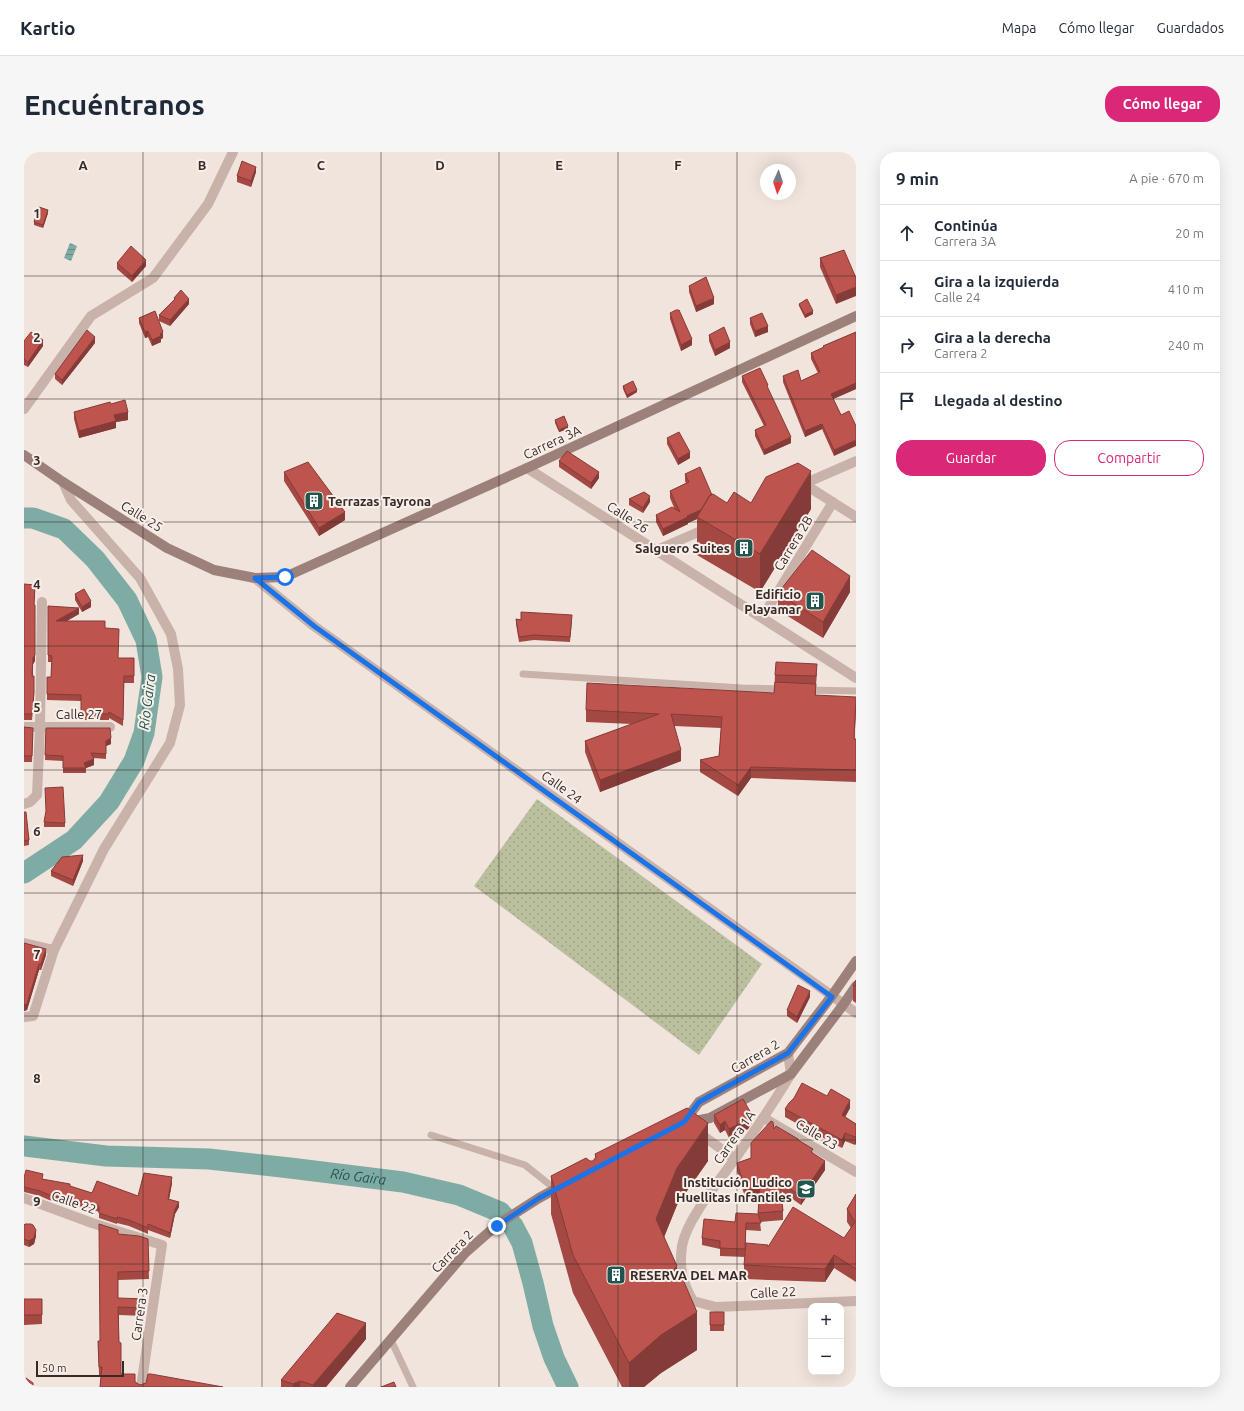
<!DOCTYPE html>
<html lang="es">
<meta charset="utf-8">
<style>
:root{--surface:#fff;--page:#f6f6f7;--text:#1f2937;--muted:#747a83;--line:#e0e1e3;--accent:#db2777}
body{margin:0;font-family:Ubuntu,sans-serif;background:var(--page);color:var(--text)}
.controls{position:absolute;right:12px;bottom:12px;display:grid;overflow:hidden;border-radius:8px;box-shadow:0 4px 16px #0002}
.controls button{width:36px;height:36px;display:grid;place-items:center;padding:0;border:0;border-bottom:1px solid var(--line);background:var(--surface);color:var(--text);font:20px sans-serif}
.compass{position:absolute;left:736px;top:12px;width:36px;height:36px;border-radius:50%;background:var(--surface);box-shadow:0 4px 16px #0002;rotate:183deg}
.scale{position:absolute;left:12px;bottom:10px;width:88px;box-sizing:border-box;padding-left:4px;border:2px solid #362b29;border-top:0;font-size:11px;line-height:14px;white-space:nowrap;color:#362b29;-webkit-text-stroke:3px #f8efe9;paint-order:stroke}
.stop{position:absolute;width:12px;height:12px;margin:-9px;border:3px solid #1a73e8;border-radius:50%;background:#fff}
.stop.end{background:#1a73e8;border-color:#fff;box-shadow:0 1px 4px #0008}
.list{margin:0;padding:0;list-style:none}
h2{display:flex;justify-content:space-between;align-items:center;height:52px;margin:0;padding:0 16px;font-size:17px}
h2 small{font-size:13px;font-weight:400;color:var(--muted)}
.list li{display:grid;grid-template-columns:26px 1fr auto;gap:12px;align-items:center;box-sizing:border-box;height:56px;padding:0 16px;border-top:1px solid var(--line)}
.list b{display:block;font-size:15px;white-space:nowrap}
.list p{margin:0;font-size:13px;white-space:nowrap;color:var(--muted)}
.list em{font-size:13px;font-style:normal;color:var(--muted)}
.actions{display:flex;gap:8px;padding:12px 16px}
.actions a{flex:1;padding:9px 0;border:1px solid var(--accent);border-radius:16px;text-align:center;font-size:14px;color:var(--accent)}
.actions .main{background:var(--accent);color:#fff}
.icon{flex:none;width:22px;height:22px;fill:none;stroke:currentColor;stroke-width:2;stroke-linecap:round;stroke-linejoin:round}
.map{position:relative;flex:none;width:832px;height:1235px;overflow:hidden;border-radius:16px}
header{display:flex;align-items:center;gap:24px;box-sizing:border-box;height:56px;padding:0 20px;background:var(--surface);border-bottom:1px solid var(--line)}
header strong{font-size:19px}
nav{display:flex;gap:22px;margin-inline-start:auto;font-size:14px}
.intro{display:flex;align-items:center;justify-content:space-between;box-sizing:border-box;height:96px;padding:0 24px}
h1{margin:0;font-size:28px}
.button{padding:10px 18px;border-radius:16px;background:var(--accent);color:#fff;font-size:14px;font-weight:700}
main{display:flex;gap:24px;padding:0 24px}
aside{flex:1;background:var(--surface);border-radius:16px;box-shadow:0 4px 16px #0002}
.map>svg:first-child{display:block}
.grass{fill:url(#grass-dots)}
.water{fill:url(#water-rules)}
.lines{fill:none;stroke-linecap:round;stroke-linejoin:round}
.river{stroke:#7eaca5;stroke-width:21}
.lane{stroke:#c8b2aa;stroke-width:7}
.street{stroke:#c8b2aa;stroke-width:10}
.secondary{stroke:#9c817b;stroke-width:10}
.wall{fill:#a34843}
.shaded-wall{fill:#853b37}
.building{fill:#be544e;stroke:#853b37}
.route{stroke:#1a73e8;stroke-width:5}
.grid{fill:none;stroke:#362b29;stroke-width:1;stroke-opacity:0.55}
.labels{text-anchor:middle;stroke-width:4;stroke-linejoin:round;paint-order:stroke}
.street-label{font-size:13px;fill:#362b29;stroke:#f8efe9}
.poi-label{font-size:13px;font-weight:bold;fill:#362b29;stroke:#f8efe9;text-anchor:end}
.water-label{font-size:14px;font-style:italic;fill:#21554e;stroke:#f8efe9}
.grid-label{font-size:13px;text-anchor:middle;font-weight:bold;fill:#362b29;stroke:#f8efe9;stroke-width:4;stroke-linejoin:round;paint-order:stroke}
</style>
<header>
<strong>Kartio</strong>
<nav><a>Mapa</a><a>Cómo llegar</a><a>Guardados</a></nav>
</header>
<div class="intro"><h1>Encuéntranos</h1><a class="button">Cómo llegar</a></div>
<main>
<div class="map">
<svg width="832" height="1235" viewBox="0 0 832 1235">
<defs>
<pattern id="grass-dots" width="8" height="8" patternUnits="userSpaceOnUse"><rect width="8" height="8" fill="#babf9e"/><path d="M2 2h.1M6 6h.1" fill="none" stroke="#a0a488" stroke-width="1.8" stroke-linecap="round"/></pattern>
<pattern id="water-rules" width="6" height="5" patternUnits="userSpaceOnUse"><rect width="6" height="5" fill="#7eaca5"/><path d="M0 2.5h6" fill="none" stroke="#688c86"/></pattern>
</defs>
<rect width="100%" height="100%" fill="#f1e4dd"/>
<!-- grass -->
<path class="grass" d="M513,647L738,812L675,903L450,734Z"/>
<!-- water -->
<path class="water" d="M46,91L53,94L47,109L40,106Z"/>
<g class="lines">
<!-- river -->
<g class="river">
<path d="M0,366H9L40,377L71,407L103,448L122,488L128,525L120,581L110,609L85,650L50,688L0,721"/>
<path id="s1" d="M0,994L82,1004L185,1007L266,1016L379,1030L435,1043L476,1060L489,1074L498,1091L509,1131L519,1174L530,1206L544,1235"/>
</g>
<!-- lane -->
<path class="lane" d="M499,522L718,536L760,537
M782,538L832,539
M407,983L501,1013L531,1037
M367,1188L389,1235"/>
<!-- street -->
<path class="street" d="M0,257L67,164L129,126L184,52L209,0
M503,316L832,526
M780,332L832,365
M775,334L832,309
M633,398L686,375
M231,426L290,474L832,861
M738,466L809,350
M0,575H86
M0,652L6,650L13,643L16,575L18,450
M0,791L30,798
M0,865L9,864L30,798L80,697L146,591L156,553L154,517L147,482L116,426L47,348L39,330
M764,901L767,922C750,950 732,977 713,1004C697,1027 663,1066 658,1094C655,1115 658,1130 669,1149L692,1155L832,1149
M740,966L832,1020
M674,980L711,1007
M0,1046L68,1071L138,1093L117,1235"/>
<!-- secondary -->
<path class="secondary" d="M0,303L39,330L143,396L190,418L231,426L261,425L503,316L832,164
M660,970L675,950L764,901L807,845L832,809
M666,970L686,966L767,922L819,853L832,834
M326,1235L441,1101L473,1073L515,1046L539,1033"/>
</g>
<!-- wall -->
<path class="wall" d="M232,20L227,35L213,30V24Z
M24,61L19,76L10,73V70Z
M820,98L812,152L796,115V106Z
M93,111L122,114L108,130L93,117Z
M665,134L690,152L672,160L665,140Z
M150,146L165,152L146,174L135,169V163L150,149Z
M775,152L789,162L781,166L775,154Z
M646,161L668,193L657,199L646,167Z
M115,166L139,186L137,187V190L128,194L124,185L121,186L115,171Z
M726,166L744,180L731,185L726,172Z
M832,180V237L809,247L817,263L810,304L798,277L781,285L759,230V224L777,229L794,221L787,207V201L799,196V194Z
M685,183L706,196L691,204L685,189Z
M0,189L19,194L4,215L0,213Z
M71,191L38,233L31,227V222Z
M718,224L744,238L767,291L740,303L731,284V278L740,274L718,230Z
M599,234L613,240L603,246L599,237Z
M87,252L104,268L92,270V276L55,286L50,267V260Z
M531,268L544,277L535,280L531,271Z
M643,286L666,306L654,313L643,292Z
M535,309L575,326L567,337L535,315Z
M260,320L321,368L295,384L260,329Z
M661,322L688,343L703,351H727L787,357L736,440L673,403V367L664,371V372L639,384L632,370V363L651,358L646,346V339L662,331L661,329Z
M605,347L626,350L619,361L605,353Z
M0,432L11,439L10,453L11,509L9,512V524L10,547L8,568H0Z
M826,440L799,486L754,458V441Z
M51,442L67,455L58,460L51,448Z
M24,454L55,462L43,469L81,476L94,506H110V531H100L99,574L85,566V568H57V549L23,548V525H27L28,510H24Z
M492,467L548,468L546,490L510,488L495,490L492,472Z
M793,521L792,533V543L832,556L830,587H832V630L727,626L714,644L676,620V608L695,604L697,576L650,574L657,609L576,640L561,600V589L608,572L562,570V558L750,541L751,523Z
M0,575L9,582L8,610H0Z
M22,576L87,592L82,594V607L70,606V613L62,616V621H39V609L21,608Z
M0,660L5,688V693L0,694Z
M20,670L41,671V675H20Z
M59,709L49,734L27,724V719Z
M0,791L22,803L17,818H15L3,858L0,859Z
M832,828V851L829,849V833Z
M786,845L773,871L763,864V858Z
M803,944L826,956L821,965L832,972L831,993L821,989L818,996L761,965V957Z
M690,963L728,971L724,977L705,986L701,978L696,981L690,971Z
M750,977L774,988L789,1001L801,1018L777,1053L757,1039L759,1059V1068L736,1070L737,1079L722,1078L721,1105L696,1104V1097L678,1093V1086L711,1070L734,1062L735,1043L722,1048L713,1020V1011L727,1006Z
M571,1002L684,1009L653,1053L640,1085L653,1122L673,1198L637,1221L620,1235H598L549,1141L527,1062V1024L566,1009H569L571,1006Z
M0,1026L19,1027L68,1041L114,1044L148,1031L145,1047L155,1055L151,1062L146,1086L124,1078V1082L105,1074L93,1071V1072L75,1066V1060L58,1053V1055L44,1051L43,1052L25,1048L16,1044L0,1040Z
M832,1042V1130L810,1116L801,1130L720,1127V1113L744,1095L820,1086L827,1076L823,1070V1057Z
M0,1073L12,1084L10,1092L5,1095L0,1093Z
M94,1082L124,1087L125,1127L94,1128V1146L122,1155L121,1164L95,1163V1190L97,1222L116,1233L199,1235H76L77,1223H75L74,1189H76Z
M0,1147H18V1172L0,1173Z
M686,1160H700V1179H686Z
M342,1187L302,1235H257V1228Z"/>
<!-- shaded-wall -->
<path class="shaded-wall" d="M232,15V20L227,35V29Z
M24,58V61L19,76V73Z
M122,108V114L108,130V124Z
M832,135V144L812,152V143Z
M690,146V152L672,160V154Z
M165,147V152L146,174V168Z
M789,159V162L781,166V163Z
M744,174V180L731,185V179Z
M124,179V185L121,186V180Z
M139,180V186L137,187V190L128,194V188L136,182Z
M71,185V191L38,233V228Z
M668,187V193L657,199V193Z
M19,188V194L4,215V210Z
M706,190V196L691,204V198Z
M832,231V237L807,248V242Z
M613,238V240L603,246V243Z
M104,260V268L92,270V276L55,286V279L90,263Z
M798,272V277L781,285V279Z
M544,274V277L535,280V278Z
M767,285V291L740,303V298Z
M832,288V294L810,304V298Z
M666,300V306L654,313V307Z
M787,319V357L736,440V402Z
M575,320V326L567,337V331Z
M626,344V350L619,361V356Z
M692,352L673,365V367L664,371V372L639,384V377L663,364Z
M321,360V368L295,384V376Z
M826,424V440L799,486V470Z
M67,449V455L58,460V455Z
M11,453V509L9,512V506Z
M55,456V462L32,475V469Z
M832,545V556L830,598V587Z
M87,586V592L82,594V607V589Z
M657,598V609L576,640V628Z
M70,607V613L62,616L60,611Z
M727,615V626L714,644V633Z
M59,703V709L49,734V728Z
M22,797V803L17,818V812Z
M15,812V818L3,858L0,859V853Z
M786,839V845L773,871V865Z
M826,948V956L818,971V963Z
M728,963V971L724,977L705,986V977Z
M701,969V978L696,981V973Z
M684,971V1009L653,1053L632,1105V1067L653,1016Z
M821,981V989L818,996V988Z
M832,984V992L831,993V985Z
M801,1009V1018L777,1053V1044Z
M148,1025V1031L144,1053V1047Z
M736,1034V1043L722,1048V1039Z
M155,1050V1055L151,1062L146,1086V1081L151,1057Z
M12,1078V1084L10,1092L5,1095V1089Z
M810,1103V1116L801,1130V1117Z
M653,1114V1152L651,1154V1116Z
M122,1147V1155L121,1164V1156Z
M673,1160V1198L637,1221L620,1235H605V1211L637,1183Z
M342,1171V1187L302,1235H289V1233Z
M276,1229V1235H269V1232Z"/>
<!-- building -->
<path class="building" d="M218,9L232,15L227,29L213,24Z
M15,55L24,58L19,73L10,70Z
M107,94L122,108L108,124L93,111Z
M820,98L832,126V135L812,143L796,106Z
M682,125L690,146L672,154L665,134Z
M157,138L165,147L146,168L135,163L151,147L150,146Z
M783,147L789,159L781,163L775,152Z
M652,158H655L668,187L657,193L646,161Z
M131,159L139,180L136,182L137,184L128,188L124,179L121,180L115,166Z
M738,161L744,174L731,179L726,166Z
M700,175L706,190L691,198L685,183Z
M63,178L71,185L38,228L31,222Z
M7,180L19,188L4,210L0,207V189Z
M832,180V231L807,242L817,263L825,259L832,274V288L810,298L798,272L781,279L759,224L774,218L777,229L796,220L787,201L800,195L799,194Z
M736,216L744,233L743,234L767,285L740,298L731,278L742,273L718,224Z
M609,229L613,238L603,243L599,234Z
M101,248L104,260L90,263L92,269L55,279L50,260L86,250L87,252Z
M540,264L544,274L535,278L531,268Z
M655,280L666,300L654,307L643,286Z
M543,299L575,320L567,331L535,309Z
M284,310L321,360L295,376L260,320Z
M774,311L787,319L736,402L673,365L686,343L689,342L703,351L710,340L727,351L742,325Z
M676,315L688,343H686L677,358L663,364L664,365L639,377L632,363L648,355L656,360L646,339L665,330L661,322Z
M620,340L626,344L619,356L605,347Z
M788,398L826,424L799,470L754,441Z
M0,432L11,433L10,453H11V503L9,506L8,524H10V541L8,562H0Z
M60,437L67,449L58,455L51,442Z
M24,454L55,456L32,469H81V476L95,477L94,506H110V524H100L99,568L85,560V562H57V543L23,542V525H27L28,504L24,503Z
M497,460L548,463L546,485L510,483L495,485L492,467L497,468Z
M752,510L793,512L792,524L751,523Z
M751,530L792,532L791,543L832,545L830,587H832V618L727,615L714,633L676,608L695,604L698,565L647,562L657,598L576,628L561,589L635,562L562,558L563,531L750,541Z
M0,575L9,576L8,604H0Z
M22,576H86L87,586L82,589V602L67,601L70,607L60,611L62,616H39V604L21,603Z
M39,635L41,671L20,670L22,659L21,636Z
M0,660H2L5,688L0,689Z
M59,703L49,728L27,719L38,705Z
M0,791L22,797L17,812H15L3,852L0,853Z
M832,828V834L829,833Z
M774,833L786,839L773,865L763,858Z
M778,931L803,944L807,937L826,948L818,963L832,972V984L831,985L821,981L818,988L761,957L765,951L770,946Z
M719,947L728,963L724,968L705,977L701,969L696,973L690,963Z
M663,956L684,971L653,1016L632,1067L653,1114L651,1116L650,1120L653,1122L657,1123L673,1160L637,1183L605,1211L549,1103L527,1024L562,1006L566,1009H569L572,1005L571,1002Z
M747,969L749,970L750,977L752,974L774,987V988L789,997L787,1000L801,1009L777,1044L756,1030L759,1059L734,1061L736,1034L722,1039L713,1011L727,1006V991Z
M2,1018L19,1022L18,1027L46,1032V1034L68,1041L73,1029L114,1044L120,1021L148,1025L144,1047L155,1050L151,1057L146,1081L124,1072V1076L105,1068L93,1065V1067L75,1061V1054L58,1048V1050L44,1046L43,1047L25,1043L16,1039L0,1035V1026Z
M832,1042V1117L810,1103L801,1117L720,1113L722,1091L744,1093V1095L769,1055L820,1086L831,1070L823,1057Z
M712,1061L734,1062L737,1071H722L721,1097L696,1096V1089L678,1086L680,1067L711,1070Z
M1,1072H7L9,1073L12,1078L10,1086L5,1089L0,1087V1073Z
M75,1072L94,1078V1082L115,1084L124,1087L125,1119L94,1120V1146L122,1147L121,1156L94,1155L95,1190L97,1191V1222H111V1230L116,1233L122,1231L124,1222H127L199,1235H76L78,1215H75L74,1189H76Z
M0,1147H18V1163H0Z
M686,1160H700V1173H686Z
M313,1161L342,1171L289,1233L276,1229L269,1232L257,1228Z
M2,1226L9,1231V1235H0V1227Z
M370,1230L372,1235H357Z"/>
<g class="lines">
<!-- route -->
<path class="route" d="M261,425L231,426L290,474L808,845L764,901L675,950L660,970L515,1046L473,1074"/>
</g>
<!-- grid -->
<path class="grid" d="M119,0V1235M238,0V1235M357,0V1235M475,0V1235M594,0V1235M713,0V1235M0,124H832M0,247H832M0,370H832M0,494H832M0,618H832M0,741H832M0,864H832M0,988H832M0,1112H832"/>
<!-- icons -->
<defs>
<g id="building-square" transform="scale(1)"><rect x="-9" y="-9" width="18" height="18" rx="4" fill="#21554e" stroke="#f8efe9"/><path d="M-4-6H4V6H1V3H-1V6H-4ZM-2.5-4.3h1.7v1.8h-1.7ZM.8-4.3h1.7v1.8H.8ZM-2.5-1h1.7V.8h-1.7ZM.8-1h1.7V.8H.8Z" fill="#fff"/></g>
<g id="school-square" transform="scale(1)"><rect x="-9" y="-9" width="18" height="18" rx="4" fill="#21554e" stroke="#f8efe9"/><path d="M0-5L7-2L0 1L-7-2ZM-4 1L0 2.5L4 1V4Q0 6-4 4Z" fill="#fff"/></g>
</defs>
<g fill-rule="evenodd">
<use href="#building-square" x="290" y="349"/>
<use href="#building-square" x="720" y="396"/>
<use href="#building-square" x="791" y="449"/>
<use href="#school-square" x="782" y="1037"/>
<use href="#building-square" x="592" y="1123"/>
</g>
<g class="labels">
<!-- street labels -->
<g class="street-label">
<text transform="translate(528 290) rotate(-25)" y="5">Carrera 3A</text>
<text transform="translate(118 364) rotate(32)" y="5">Calle 25</text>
<text transform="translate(604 365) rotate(33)" y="5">Calle 26</text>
<text transform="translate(769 391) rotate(-59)" y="5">Carrera 2B</text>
<text x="55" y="567">Calle 27</text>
<text transform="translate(538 635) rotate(36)" y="5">Calle 24</text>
<text transform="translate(731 904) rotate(-30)" y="5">Carrera 2</text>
<text transform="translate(793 982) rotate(31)" y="5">Calle 23</text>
<text transform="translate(710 985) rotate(-55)" y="5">Carrera 1A</text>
<text transform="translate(50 1050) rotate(19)" y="5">Calle 22</text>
<text transform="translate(428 1099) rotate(-46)" y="5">Carrera 2</text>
<text transform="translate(749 1140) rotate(-3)" y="5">Calle 22</text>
<text transform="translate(115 1162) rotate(-82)" y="5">Carrera 3</text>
</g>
<!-- poi labels -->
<g class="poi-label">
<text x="304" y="354" text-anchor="start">Terrazas Tayrona</text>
<text x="706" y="401">Salguero Suites</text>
<text x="777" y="447">Edificio<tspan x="777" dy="15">Playamar</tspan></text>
<text x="768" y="1035">Institución Ludico<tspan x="768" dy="15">Huellitas Infantiles</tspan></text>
<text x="606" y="1128" text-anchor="start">RESERVA DEL MAR</text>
</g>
<!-- water labels -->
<g class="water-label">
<text transform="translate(123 550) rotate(-83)" y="5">Río Gaira</text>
<text dy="5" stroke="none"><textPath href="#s1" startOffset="336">Río Gaira</textPath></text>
</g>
</g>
<g class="grid-label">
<text x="59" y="18">A</text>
<text x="178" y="18">B</text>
<text x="297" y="18">C</text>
<text x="416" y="18">D</text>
<text x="535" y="18">E</text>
<text x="654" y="18">F</text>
<text x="13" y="66">1</text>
<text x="13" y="190">2</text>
<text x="13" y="313">3</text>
<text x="13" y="437">4</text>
<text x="13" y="560">5</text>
<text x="13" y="684">6</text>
<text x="13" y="807">7</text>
<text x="13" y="931">8</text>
<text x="13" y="1054">9</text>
</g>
</svg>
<div class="controls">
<button>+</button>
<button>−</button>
</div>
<svg class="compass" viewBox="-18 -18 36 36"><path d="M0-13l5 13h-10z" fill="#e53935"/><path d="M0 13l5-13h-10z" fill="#747a83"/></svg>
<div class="scale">50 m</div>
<div class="stop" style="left:261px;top:425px"></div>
<div class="stop end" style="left:473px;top:1074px"></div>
</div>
<aside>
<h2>9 min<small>A pie · 670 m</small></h2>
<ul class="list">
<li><svg class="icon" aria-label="ahead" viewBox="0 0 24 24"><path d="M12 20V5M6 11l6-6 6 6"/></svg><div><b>Continúa</b><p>Carrera 3A</p></div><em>20 m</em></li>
<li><svg class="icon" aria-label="left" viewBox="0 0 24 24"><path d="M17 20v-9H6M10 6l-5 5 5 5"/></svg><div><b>Gira a la izquierda</b><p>Calle 24</p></div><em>410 m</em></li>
<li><svg class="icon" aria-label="right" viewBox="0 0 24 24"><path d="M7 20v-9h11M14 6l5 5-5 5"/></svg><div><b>Gira a la derecha</b><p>Carrera 2</p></div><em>240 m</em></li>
<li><svg class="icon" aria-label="arrive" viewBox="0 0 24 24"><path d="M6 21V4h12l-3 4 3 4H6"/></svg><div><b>Llegada al destino</b></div></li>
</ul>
<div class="actions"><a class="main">Guardar</a><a>Compartir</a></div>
</aside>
</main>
